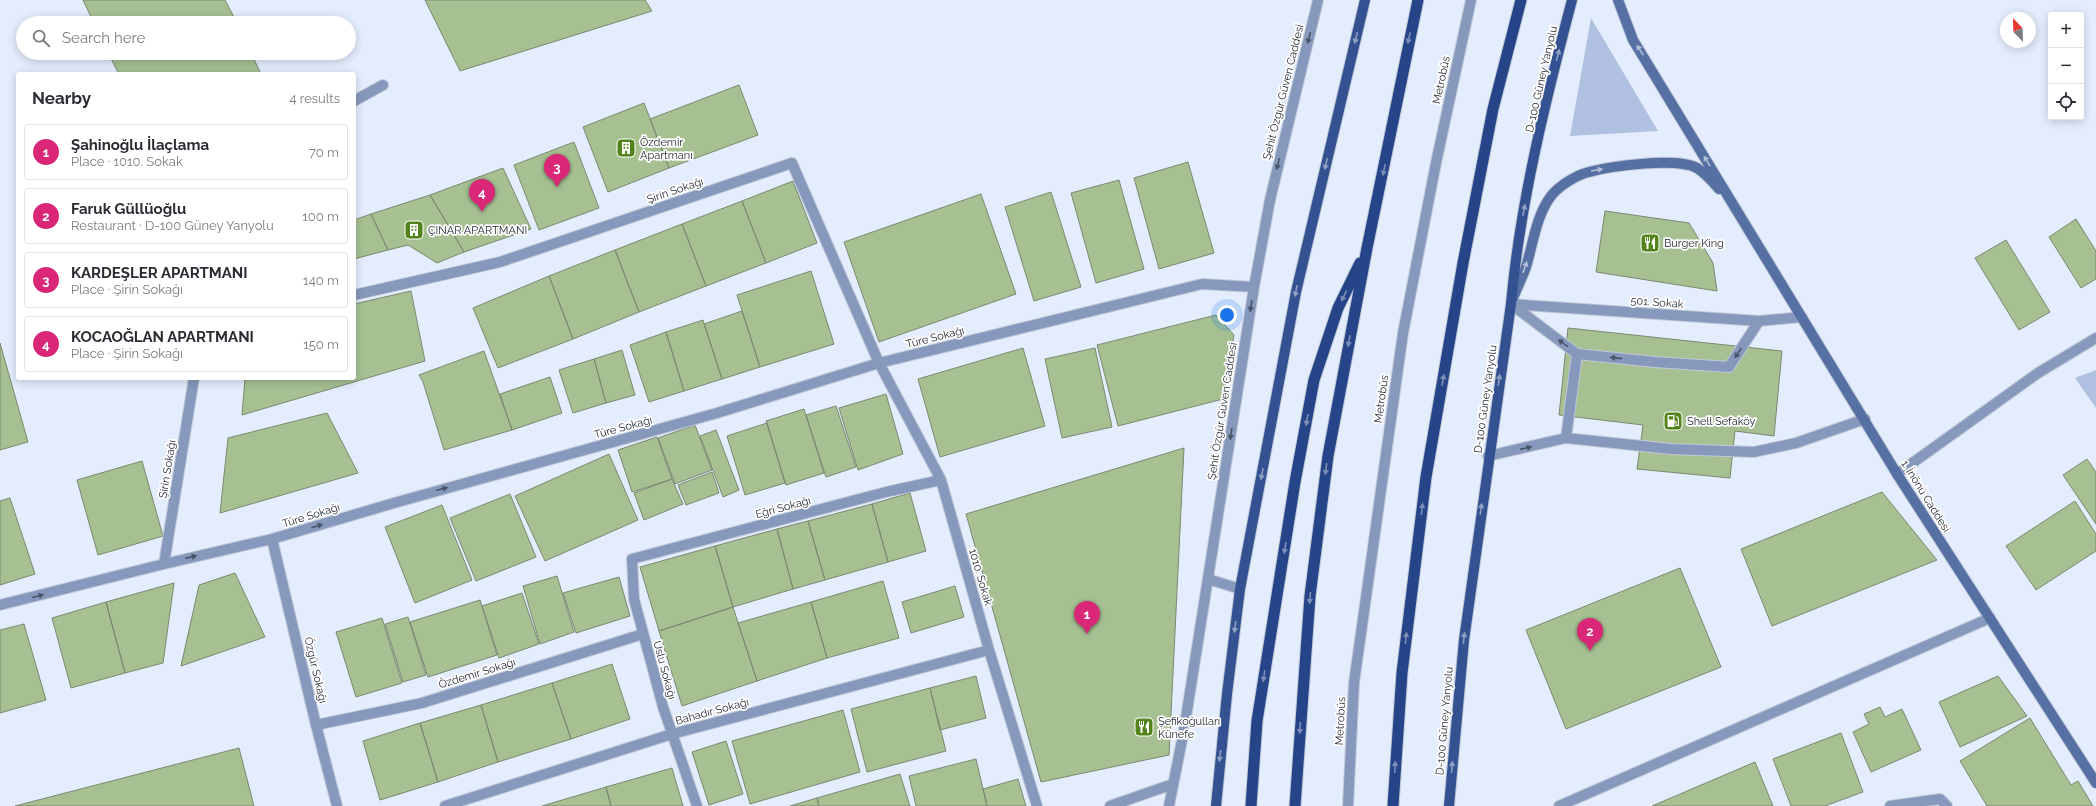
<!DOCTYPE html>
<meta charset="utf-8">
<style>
:root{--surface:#fff;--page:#f7f7f7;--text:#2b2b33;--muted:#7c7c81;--line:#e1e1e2;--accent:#db2777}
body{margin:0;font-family:Raleway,sans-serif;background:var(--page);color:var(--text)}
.controls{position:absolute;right:12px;top:12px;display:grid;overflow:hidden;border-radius:4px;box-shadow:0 2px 10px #0003}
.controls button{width:36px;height:36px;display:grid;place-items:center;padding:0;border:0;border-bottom:1px solid var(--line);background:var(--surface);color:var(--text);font:20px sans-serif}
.compass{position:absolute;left:2000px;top:12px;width:36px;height:36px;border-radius:50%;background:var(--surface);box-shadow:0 2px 10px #0003;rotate:337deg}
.you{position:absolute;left:1227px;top:315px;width:14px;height:14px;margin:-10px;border:3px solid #fff;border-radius:50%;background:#1a73e8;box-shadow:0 0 0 6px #1a73e833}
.badge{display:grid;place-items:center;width:26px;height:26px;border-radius:50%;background:var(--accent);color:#fff;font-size:13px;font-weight:700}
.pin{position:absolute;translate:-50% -33px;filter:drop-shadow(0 1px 2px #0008)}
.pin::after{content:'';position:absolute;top:21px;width:14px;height:12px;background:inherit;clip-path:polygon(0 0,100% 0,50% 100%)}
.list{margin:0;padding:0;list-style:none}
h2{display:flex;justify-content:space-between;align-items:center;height:52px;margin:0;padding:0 16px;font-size:17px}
h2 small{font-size:13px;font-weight:400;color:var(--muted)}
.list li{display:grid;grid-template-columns:26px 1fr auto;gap:12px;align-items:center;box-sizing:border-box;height:56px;margin:0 8px 8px;padding:0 8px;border:1px solid var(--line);border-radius:4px}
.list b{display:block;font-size:15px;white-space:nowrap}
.list p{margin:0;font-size:13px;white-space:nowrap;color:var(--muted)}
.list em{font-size:13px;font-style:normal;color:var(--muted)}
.icon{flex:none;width:22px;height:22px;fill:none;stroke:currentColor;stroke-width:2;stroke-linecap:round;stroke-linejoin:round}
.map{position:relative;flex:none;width:2096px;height:806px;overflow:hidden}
.search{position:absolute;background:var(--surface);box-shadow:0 2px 10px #0003;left:16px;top:16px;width:340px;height:44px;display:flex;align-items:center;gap:10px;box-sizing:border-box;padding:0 14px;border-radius:22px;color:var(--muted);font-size:15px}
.panel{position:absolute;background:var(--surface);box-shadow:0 2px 10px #0003;left:16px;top:72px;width:340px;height:308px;border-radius:4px}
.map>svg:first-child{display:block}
.green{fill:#afc0e0}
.building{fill:#a6c092;stroke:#7a8970}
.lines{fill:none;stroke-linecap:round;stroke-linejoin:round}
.service-casing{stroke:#c1c9d8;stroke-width:12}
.minor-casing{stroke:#c1c9d8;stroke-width:12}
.secondary-casing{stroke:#c1c9d8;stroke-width:12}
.primary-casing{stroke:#c1c9d8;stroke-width:12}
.trunk-casing{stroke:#c1c9d8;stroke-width:13}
.service{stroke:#8699bd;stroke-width:10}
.minor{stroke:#8699bd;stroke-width:10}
.secondary{stroke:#5670a4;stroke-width:10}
.primary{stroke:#345291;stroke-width:10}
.trunk{stroke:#264488;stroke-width:11}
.oneway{fill:#485367}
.oneway2{fill:#8fa0c2}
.oneway3{fill:#7d8fb8}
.oneway4{fill:#b3bfd6}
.labels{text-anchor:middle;stroke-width:3.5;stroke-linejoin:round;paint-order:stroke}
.street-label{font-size:11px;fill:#1f242d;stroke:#fff}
.poi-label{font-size:11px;fill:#1f242d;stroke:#fff;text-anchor:start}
</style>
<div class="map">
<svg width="2096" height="806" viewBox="0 0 2096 806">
<rect width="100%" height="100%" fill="#e4edfd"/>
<!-- green -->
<path class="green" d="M1591,18L1658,131L1570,136Z
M2096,370V408L2075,378Z"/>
<!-- building -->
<path class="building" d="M83,0H225L237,23H94Z
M425,0H645L652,11L460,71Z
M108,53H251L261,74H119Z
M739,85L758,135L669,168L650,119Z
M644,103L669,168L608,192L583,127Z
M574,142L599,208L539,230L514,165Z
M1188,162L1214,253L1159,269L1134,178Z
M503,168L531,229L464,252L430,195Z
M1119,180L1144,269L1096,283L1071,193Z
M793,181L817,243L766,263L742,201Z
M1051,192L1081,287L1034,301L1005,207Z
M981,194L1016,294L879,342L844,242Z
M430,195L464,252L437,263L408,245L388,250L371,214Z
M742,201L766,263L706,286L682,224Z
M1605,211L1689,223L1713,263L1717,291L1596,272Z
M371,214L388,250L354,259V220Z
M2076,219L2096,251V279L2081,288L2049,237Z
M682,224L706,286L639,312L615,250Z
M2006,240L2050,312L2019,330L1975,258Z
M615,250L639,312L573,339L549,276Z
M811,271L834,344L760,367L737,295Z
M549,276L573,339L498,368L473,308Z
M411,291L425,361L242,415L245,378H354V304Z
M742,311L760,367L722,379L704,324Z
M1216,315L1234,335L1223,399L1118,426L1097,345Z
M703,320L722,379L684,391L666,332Z
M1568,328L1782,351L1774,436L1735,431L1730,478L1637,469L1643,425L1559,415Z
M666,332L684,391L649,402L630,345Z
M0,343L28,442L0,450Z
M1023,348L1045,426L940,457L918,379Z
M1095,348L1112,427L1062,438L1045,359Z
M622,350L635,395L606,403L594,359Z
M484,351L512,430L444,450L423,382L419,375Z
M594,359L606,403L573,413L559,370Z
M550,377L562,413L512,430L500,394Z
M886,394L903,454L858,470L839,408Z
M836,406L856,467L826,477L806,415Z
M804,409L824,473L786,485L766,421Z
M327,413L358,473L220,513L228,438Z
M767,423L785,483L745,495L727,436Z
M695,425L712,470L675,484L658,438Z
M716,430L739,490L723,497L700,436Z
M657,437L672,479L632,492L618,450Z
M1184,448L1169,755L1041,782L966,514Z
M609,454L638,520L545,561L515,496Z
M2087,459L2096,472V524L2063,475Z
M142,461L163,536L98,555L77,480Z
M712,472L719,493L686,505L678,485Z
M672,479L683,504L644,520L634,493Z
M1882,492L1937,560L1772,626L1741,549Z
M910,493L926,551L888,562L872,504Z
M510,494L536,557L476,581L450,518Z
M10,498L35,574L0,585V501Z
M2075,501L2096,534V551L2036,590L2006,546Z
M872,504L888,562L825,580L808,521Z
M442,505L472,580L415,603L385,527Z
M808,521L825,580L793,589L777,529Z
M777,529L793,589L733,607L715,546Z
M715,546L733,607L659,631L640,567Z
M1680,568L1721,667L1566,729L1526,630Z
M235,573L265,637L181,666L199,585Z
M557,576L574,632L540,644L523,586Z
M619,577L630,616L576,633L563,593Z
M883,581L899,638L827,658L811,602Z
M174,583L163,663L125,673L106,602Z
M955,586L964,617L911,633L902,602Z
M522,593L539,644L499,658L482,606Z
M480,600L497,655L428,677L410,622Z
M106,602L125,673L71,688L52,618Z
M811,602L827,658L757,681L738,623Z
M733,607L757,681L682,706L659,631Z
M408,617L426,675L403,682L385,624Z
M382,618L402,683L356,697L336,632Z
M24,624L46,700L0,713V630Z
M612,664L630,719L571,739L552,683Z
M976,676L986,718L940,730L930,688Z
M1998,676L2027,716L1960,747L1939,702Z
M552,683L571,739L498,762L481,705Z
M930,688L946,751L867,772L851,709Z
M481,705L498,762L438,782L420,723Z
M1880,707L1885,717L1902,709L1921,750L1871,772L1853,732L1869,724L1864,714Z
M843,710L860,772L750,804L732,741Z
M2030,718L2071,785L2078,781L2093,806H1987L1960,761Z
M420,723L438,782L380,800L363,741Z
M1841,733L1863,792L1825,806H1791L1773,759Z
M726,741L743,794L709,805L692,752Z
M239,748L254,806H15Z
M976,759L987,806H916L909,776Z
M1755,762L1773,806H1652Z
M672,768L683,806H611L606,787Z
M900,774L910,806H819L817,798Z
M1018,779L1026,806H987L983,789Z
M606,787L611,806H542Z
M817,798L819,806H790Z"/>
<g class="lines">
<!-- service casing -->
<g class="service-casing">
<path id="service" d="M354,101L383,85
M1577,354L1655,362L1729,367L1759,321
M1566,438L1671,449L1754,452L1796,443L1865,419
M1488,456L1566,438L1577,354L1511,304
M1348,806L1354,683L1403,333L1436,163L1471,0"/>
</g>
<!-- minor casing -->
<g class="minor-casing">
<path id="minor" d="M354,295L500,262L792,163L879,363L941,480L989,650L1037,806
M1511,304L1759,321L1802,317
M1897,474L2038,373L2096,338
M272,539L316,725L337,806
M164,564L194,378
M1208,579L1240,589
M0,605L164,564L272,539L394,503L717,413L879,363L1202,284L1254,287
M316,725L422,703L643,634
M445,806L672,734L989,650
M697,806L663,707L634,599L632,559L886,492L941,480
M1110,806L1173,784
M1169,806L1184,730L1254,287L1270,200L1318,0
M1559,806L1990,618
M1890,806L1940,799L1947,806"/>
</g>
<!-- secondary casing -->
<g class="secondary-casing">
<path id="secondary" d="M1618,0L1633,40L1897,474L2096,783
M1513,298C1517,288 1522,278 1526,267C1533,244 1536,216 1551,196C1559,186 1576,175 1589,172C1611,166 1677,157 1697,168C1705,173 1713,182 1719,189"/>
</g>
<!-- primary casing -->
<g class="primary-casing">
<path id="primary" d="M1216,806L1227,694L1240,589L1296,292L1365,0
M1449,806L1464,640L1511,304C1520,202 1546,99 1572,0"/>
</g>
<!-- trunk casing -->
<g class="trunk-casing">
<path id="trunk" d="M1251,806L1257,721L1295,482L1314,380L1338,308L1360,263
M1295,806L1310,596L1328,456L1367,248L1418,0
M1393,806L1402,673L1426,477L1463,263L1493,109L1521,0"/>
</g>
<!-- service -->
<use href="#service" class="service"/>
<!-- minor -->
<use href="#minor" class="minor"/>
<!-- secondary -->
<use href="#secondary" class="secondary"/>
<!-- primary -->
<use href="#primary" class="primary"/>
<!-- trunk -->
<use href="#trunk" class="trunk"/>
</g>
<!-- one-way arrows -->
<defs><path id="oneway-solid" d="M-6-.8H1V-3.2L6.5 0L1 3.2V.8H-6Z"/></defs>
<g class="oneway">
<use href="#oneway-solid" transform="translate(1309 38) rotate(104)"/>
<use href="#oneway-solid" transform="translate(1278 164) rotate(104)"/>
<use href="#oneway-solid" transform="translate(1251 306) rotate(99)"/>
<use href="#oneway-solid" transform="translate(1563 343) rotate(-143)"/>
<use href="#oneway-solid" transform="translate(1738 353) rotate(123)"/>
<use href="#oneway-solid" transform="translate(1616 358) rotate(-174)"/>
<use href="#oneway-solid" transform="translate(1231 434) rotate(99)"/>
<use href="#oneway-solid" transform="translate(1526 448) rotate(-13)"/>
<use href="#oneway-solid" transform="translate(442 489) rotate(-15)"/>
<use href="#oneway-solid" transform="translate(317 526) rotate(-17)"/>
<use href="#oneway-solid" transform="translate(191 557) rotate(-13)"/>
<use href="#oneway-solid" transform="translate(38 596) rotate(-14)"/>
</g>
<g class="oneway2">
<use href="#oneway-solid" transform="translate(1356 38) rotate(103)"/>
<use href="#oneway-solid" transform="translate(1558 55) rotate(-75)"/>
<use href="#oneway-solid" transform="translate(1326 164) rotate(103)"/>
<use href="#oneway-solid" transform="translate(1524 210) rotate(-79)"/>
<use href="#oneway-solid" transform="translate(1296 291) rotate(102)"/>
<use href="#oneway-solid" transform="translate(1499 380) rotate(-82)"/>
<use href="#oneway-solid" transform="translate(1262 474) rotate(101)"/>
<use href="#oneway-solid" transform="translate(1481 509) rotate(-82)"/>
<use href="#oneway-solid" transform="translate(1235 627) rotate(97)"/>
<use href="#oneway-solid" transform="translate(1464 638) rotate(-83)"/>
<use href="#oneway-solid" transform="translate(1220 756) rotate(96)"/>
<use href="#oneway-solid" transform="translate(1452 767) rotate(-86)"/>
</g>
<g class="oneway3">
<use href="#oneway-solid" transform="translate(1409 38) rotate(103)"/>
<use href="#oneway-solid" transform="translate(1384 170) rotate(102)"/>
<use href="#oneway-solid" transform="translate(1344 296) rotate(116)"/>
<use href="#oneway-solid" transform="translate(1349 341) rotate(101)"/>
<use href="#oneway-solid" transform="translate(1443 380) rotate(-80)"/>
<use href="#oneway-solid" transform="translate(1307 420) rotate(100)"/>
<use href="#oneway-solid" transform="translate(1326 469) rotate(97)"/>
<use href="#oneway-solid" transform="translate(1422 509) rotate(-83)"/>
<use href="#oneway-solid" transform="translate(1285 548) rotate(99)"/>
<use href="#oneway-solid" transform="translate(1310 598) rotate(95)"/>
<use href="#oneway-solid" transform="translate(1406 638) rotate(-84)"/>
<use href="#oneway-solid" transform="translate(1264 676) rotate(99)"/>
<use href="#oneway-solid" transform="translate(1300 728) rotate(94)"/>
<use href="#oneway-solid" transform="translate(1395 767) rotate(-87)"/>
</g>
<g class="oneway4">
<use href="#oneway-solid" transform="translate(1640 50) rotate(-122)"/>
<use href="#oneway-solid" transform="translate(1707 161) rotate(-121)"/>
<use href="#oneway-solid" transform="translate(1597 170) rotate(-10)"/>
<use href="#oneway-solid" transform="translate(1525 267) rotate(-71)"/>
</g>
<!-- icons -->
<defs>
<g id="building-square" transform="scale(1)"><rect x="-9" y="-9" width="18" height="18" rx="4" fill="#528419" stroke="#fff"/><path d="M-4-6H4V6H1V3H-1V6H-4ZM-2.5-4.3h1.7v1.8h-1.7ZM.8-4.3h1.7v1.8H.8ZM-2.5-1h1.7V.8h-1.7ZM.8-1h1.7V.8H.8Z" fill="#fff"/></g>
<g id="restaurant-square" transform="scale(1)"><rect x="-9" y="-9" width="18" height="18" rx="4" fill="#528419" stroke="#fff"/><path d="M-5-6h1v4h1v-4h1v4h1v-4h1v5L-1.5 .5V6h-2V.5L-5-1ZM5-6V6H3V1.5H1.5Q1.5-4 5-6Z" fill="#fff"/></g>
<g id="fuel-square" transform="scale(1)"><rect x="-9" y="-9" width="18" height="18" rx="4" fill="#528419" stroke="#fff"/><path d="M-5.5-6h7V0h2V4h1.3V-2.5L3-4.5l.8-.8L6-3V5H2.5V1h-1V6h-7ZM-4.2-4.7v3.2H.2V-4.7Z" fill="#fff"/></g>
</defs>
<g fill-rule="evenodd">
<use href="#building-square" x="626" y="148"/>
<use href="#building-square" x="414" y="230"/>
<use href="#restaurant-square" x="1650" y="243"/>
<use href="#fuel-square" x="1673" y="421"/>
<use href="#restaurant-square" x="1144" y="727"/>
</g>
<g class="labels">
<!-- street labels -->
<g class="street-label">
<text transform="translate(1541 79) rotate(-77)" y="4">D-100 Güney Yanyolu</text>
<text transform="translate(1441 80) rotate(-78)" y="4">Metrobüs</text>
<text transform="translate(1283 92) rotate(-76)" y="4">Şehit Özgür Güven Caddesi</text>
<text transform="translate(675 190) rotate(-19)" y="4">Şirin Sokağı</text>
<text transform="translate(1657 302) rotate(4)" y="4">501. Sokak</text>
<text transform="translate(935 337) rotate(-14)" y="4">Türe Sokağı</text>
<text transform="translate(1381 399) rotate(-82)" y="4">Metrobüs</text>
<text transform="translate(1485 399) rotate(-82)" y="4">D-100 Güney Yanyolu</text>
<text transform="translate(1222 411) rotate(-81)" y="4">Şehit Özgür Güven Caddesi</text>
<text transform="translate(623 427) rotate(-15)" y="4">Türe Sokağı</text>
<text transform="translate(167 469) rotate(-81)" y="4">Şirin Sokağı</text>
<text transform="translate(1926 496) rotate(58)" y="4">1. İnönü Caddesi</text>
<text transform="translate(783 507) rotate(-15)" y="4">Eğri Sokağı</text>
<text transform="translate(311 515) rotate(-17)" y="4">Türe Sokağı</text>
<text transform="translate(981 577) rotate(74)" y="4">1010. Sokak</text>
<text transform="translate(316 670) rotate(77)" y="4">Özgür Sokağı</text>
<text transform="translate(665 670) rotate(75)" y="4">Uslu Sokağı</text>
<text transform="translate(477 673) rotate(-17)" y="4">Özdemir Sokağı</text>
<text transform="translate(712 711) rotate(-15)" y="4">Bahadır Sokağı</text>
<text transform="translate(1340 721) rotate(-87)" y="4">Metrobüs</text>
<text transform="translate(1444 721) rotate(-85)" y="4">D-100 Güney Yanyolu</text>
</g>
<!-- poi labels -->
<g class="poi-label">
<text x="640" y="146">Özdemir<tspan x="640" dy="13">Apartmanı</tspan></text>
<text x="428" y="234">ÇINAR APARTMANI</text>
<text x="1664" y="247">Burger King</text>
<text x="1687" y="425">Shell Sefaköy</text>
<text x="1158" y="725">Şefikoğulları<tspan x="1158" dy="13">Künefe</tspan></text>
</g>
</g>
</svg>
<div class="controls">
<button>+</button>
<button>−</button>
<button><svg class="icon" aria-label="locate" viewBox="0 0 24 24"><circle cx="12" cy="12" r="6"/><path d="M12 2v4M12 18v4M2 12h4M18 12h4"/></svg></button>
</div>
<svg class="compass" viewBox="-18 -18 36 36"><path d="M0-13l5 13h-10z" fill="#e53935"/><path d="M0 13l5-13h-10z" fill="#7c7c81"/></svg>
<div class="you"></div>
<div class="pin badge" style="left:1087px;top:634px">1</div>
<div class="pin badge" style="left:1590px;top:651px">2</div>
<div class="pin badge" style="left:557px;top:187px">3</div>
<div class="pin badge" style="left:482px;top:212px">4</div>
<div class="search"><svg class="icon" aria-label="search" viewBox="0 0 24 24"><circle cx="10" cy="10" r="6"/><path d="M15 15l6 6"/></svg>Search here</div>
<section class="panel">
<h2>Nearby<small>4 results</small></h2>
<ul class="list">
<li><span class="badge">1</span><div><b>Şahinoğlu İlaçlama</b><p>Place · 1010. Sokak</p></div><em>70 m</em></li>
<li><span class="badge">2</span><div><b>Faruk Güllüoğlu</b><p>Restaurant · D-100 Güney Yanyolu</p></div><em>100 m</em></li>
<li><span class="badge">3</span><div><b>KARDEŞLER APARTMANI</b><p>Place · Şirin Sokağı</p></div><em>140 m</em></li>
<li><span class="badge">4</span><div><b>KOCAOĞLAN APARTMANI</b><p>Place · Şirin Sokağı</p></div><em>150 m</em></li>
</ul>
</section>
</div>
